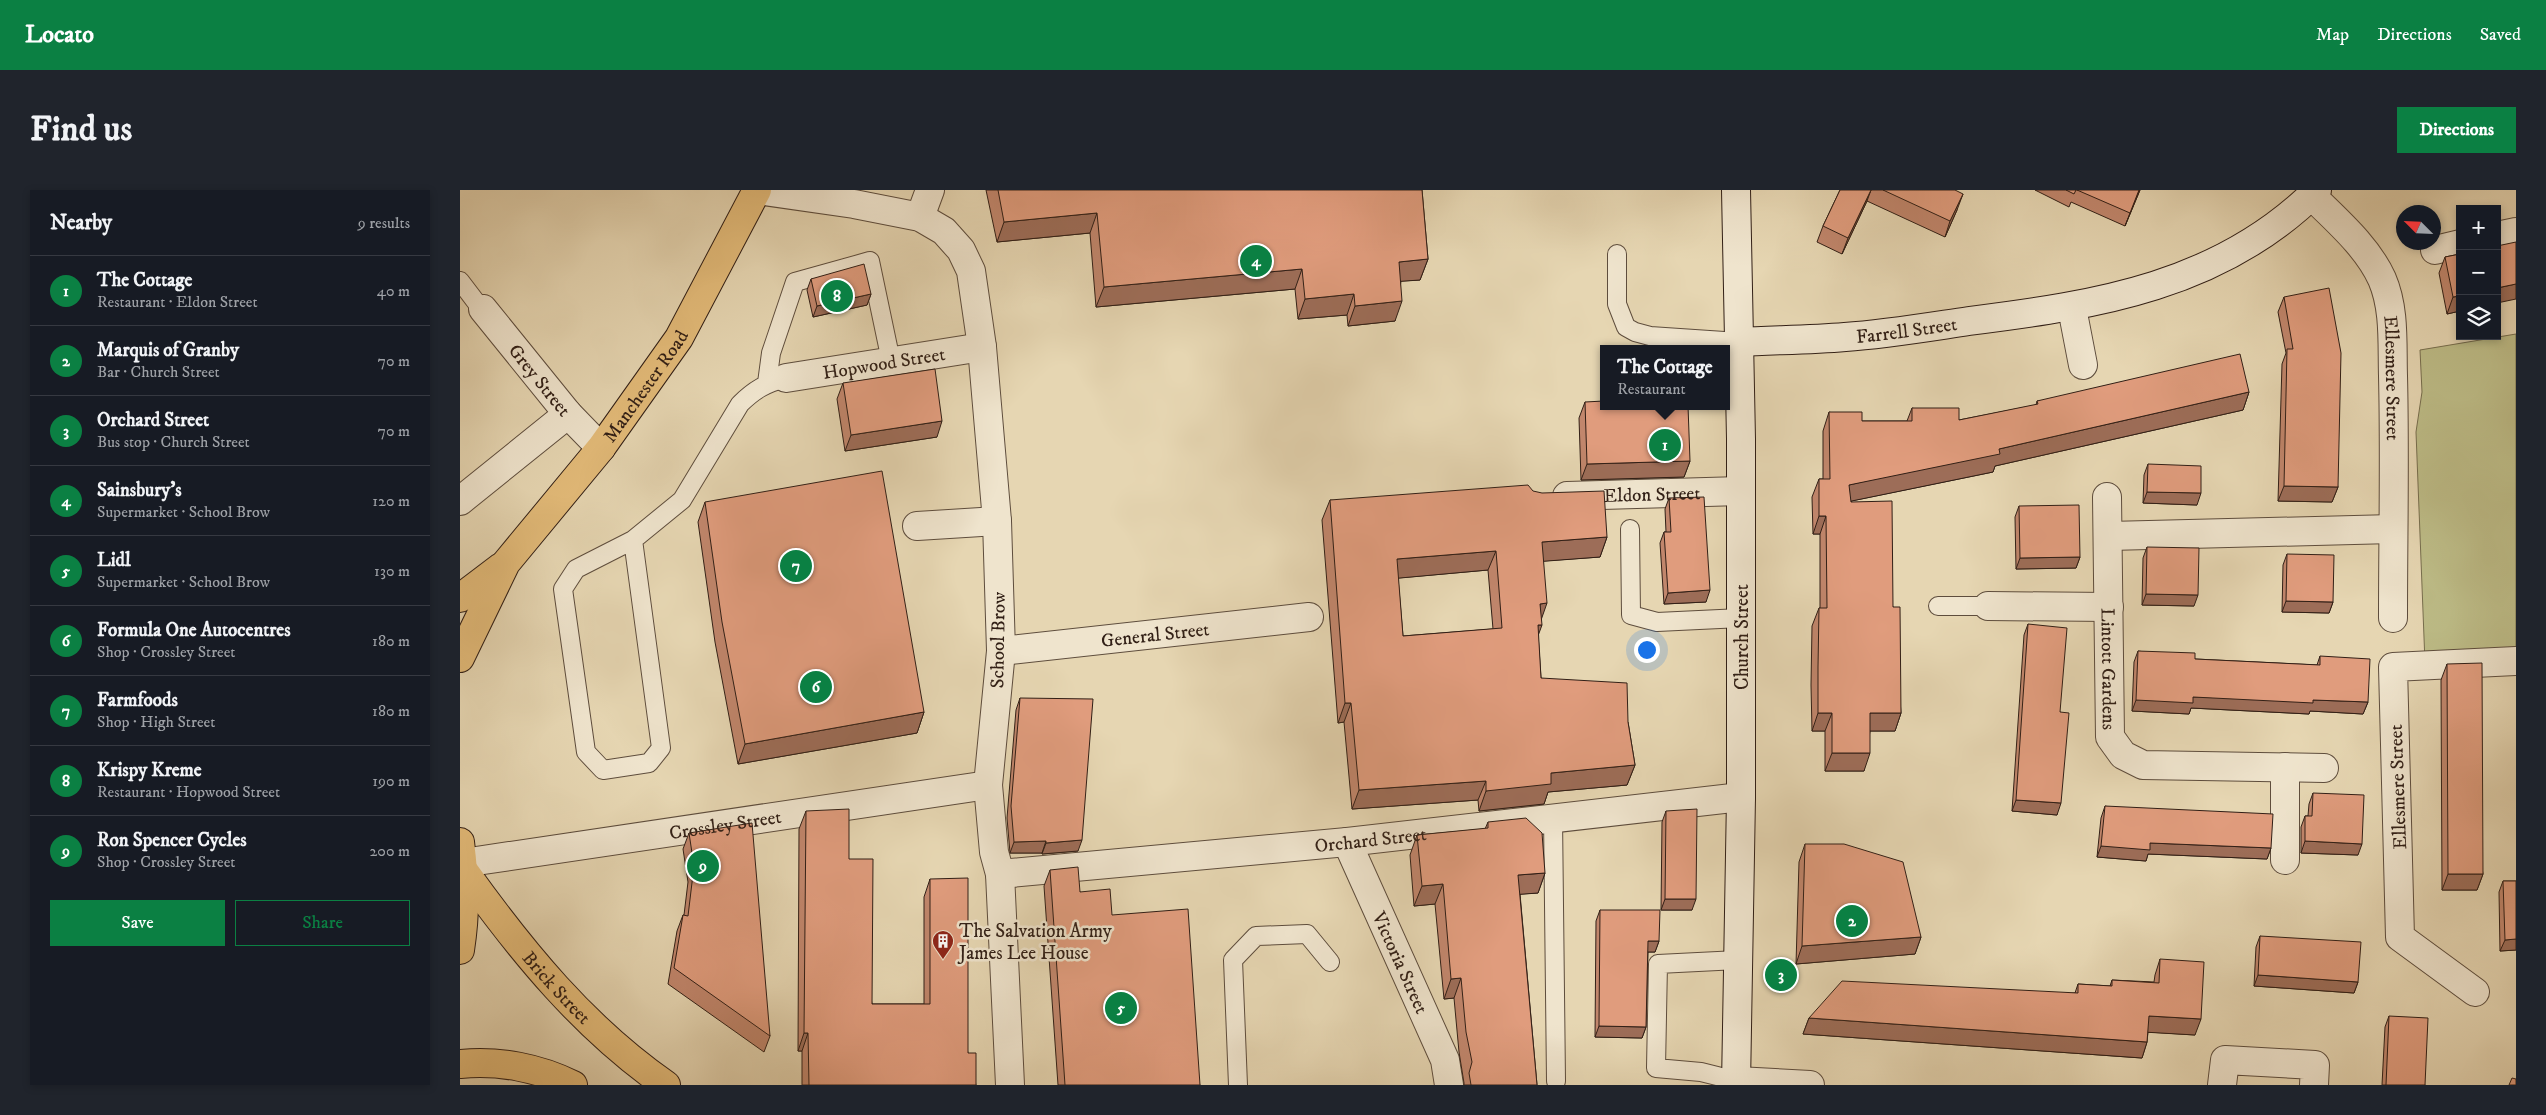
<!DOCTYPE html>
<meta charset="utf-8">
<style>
:root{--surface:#171b24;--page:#20242c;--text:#f1f3f6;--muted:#9ea1a6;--line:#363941;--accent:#0b8043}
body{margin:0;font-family:"IM FELL DW Pica",serif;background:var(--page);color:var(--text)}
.controls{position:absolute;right:15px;top:15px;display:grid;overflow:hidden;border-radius:0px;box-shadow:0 2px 8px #0003}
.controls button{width:45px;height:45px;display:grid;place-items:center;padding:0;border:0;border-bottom:1px solid var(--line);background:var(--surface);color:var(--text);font:25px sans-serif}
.compass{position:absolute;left:1936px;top:15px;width:45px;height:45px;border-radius:50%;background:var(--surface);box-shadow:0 2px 8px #0003;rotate:294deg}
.you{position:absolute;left:1186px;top:459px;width:18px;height:18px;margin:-12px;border:4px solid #fff;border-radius:50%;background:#1a73e8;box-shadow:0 0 0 8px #1a73e833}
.badge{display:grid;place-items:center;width:32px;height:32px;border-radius:50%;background:var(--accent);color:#fff;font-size:16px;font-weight:700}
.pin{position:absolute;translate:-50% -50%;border:2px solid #fff;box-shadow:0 1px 5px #0006}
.popup{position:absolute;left:1140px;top:155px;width:130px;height:65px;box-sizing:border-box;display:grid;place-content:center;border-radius:0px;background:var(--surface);filter:drop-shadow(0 1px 4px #0005);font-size:16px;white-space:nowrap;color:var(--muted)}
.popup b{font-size:19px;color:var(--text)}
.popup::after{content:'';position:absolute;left:50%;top:100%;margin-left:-10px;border:10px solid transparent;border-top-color:var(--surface)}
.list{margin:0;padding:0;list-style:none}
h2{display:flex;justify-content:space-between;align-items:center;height:65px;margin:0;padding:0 20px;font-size:21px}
h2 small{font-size:16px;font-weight:400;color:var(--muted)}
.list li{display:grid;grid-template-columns:32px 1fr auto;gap:15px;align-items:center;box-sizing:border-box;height:70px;padding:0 20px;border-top:1px solid var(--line)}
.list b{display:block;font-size:19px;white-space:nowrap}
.list p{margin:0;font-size:16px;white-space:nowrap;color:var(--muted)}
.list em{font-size:16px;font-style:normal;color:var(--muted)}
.actions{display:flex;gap:10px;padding:15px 20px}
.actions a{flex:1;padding:11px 0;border:1px solid var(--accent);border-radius:0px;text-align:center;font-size:18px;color:var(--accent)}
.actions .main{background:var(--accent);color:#fff}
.icon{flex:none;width:28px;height:28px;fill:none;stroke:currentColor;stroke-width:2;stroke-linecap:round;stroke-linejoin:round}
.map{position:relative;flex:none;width:2056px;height:895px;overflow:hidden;border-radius:0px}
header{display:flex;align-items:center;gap:30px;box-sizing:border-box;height:70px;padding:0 25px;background:var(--accent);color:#fff}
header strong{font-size:24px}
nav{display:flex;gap:28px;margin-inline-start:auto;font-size:18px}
.intro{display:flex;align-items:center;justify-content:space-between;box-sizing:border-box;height:120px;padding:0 30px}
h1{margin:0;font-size:35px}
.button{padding:12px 22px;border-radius:0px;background:var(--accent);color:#fff;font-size:18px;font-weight:700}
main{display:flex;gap:30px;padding:0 30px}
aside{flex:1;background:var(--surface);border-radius:0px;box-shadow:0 2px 8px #0003}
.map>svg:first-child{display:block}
.green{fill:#bdbc87;stroke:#776e4e}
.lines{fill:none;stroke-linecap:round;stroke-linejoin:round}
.lane-casing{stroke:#5e4d3d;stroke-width:20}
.street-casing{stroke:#5e4d3d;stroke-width:30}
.secondary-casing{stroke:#311f16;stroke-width:30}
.primary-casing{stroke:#311f16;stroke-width:30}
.highway-casing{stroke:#311f16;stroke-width:30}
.lane{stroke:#efe4cd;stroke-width:18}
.street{stroke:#efe4cd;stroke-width:28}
.secondary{stroke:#efe4cd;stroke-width:28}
.primary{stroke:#e3bb79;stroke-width:28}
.highway{stroke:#e3bb79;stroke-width:28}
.wall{fill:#c1866c;stroke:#311f16;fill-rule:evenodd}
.shaded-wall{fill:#9d6d58;stroke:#311f16}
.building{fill:#e09c7d;stroke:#311f16;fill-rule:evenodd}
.labels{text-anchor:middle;stroke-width:5;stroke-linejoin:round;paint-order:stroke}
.street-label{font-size:19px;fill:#311f16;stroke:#efe4cd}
.poi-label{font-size:19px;fill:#311f16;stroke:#efe4cd;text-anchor:start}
</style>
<header>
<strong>Locato</strong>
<nav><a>Map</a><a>Directions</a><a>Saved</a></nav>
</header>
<div class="intro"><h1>Find us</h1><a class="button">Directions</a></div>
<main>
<aside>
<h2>Nearby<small>9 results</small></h2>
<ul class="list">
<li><span class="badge">1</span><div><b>The Cottage</b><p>Restaurant · Eldon Street</p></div><em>40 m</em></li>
<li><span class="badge">2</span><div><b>Marquis of Granby</b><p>Bar · Church Street</p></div><em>70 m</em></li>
<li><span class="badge">3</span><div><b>Orchard Street</b><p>Bus stop · Church Street</p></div><em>70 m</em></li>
<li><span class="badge">4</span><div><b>Sainsbury's</b><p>Supermarket · School Brow</p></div><em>120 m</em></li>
<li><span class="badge">5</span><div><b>Lidl</b><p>Supermarket · School Brow</p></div><em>130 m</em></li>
<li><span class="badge">6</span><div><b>Formula One Autocentres</b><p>Shop · Crossley Street</p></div><em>180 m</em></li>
<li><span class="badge">7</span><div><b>Farmfoods</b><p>Shop · High Street</p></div><em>180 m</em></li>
<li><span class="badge">8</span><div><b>Krispy Kreme</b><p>Restaurant · Hopwood Street</p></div><em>190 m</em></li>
<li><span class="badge">9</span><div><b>Ron Spencer Cycles</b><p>Shop · Crossley Street</p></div><em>200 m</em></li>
</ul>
<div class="actions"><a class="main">Save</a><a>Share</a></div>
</aside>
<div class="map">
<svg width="2056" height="895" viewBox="0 0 2056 895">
<rect width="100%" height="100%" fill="#e6d6b2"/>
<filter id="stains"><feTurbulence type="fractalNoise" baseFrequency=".004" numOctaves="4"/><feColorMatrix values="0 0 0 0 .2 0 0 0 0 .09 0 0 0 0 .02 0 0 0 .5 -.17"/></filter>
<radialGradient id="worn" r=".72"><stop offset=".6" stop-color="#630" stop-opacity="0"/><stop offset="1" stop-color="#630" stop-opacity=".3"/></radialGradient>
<!-- green -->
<path class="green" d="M2056,144V476L1965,473L1956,242L1962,202L1960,160Z"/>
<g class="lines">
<!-- lane casing -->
<g class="lane-casing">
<path id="lane" d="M1157,64V114L1166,137L1175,142L1190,146L1279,152
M0,91L16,112L23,119
M307,193L311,163L335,92L410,71L431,171
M1170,339L1171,425L1197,432L1281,428
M173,350L201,558L189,573L143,580L126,562L103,399L116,379L173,350L222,310L280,214C294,200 306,193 326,188
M1478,416H1528
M1093,627L1096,891
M1277,891L1241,882L1196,878L1198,774L1278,770
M778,895L773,770L796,746L847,744L870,772"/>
</g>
<!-- street casing -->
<g class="street-casing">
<g id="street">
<path d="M297,0L394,14L460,27L484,41L501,60L511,81L522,157L537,331L541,461L528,595L534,662L540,684L550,895"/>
<path id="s1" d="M1851,5C1876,30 1907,56 1922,89C1935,119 1932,154 1933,186C1935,266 1933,347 1933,428"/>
<path d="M460,27L470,0"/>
<path d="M2037,46L2056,42"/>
<path d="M1975,60L2000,54"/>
<path d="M1612,118L1623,175"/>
<path id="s2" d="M23,119L108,224L141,258"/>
<path id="s3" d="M326,188L522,157"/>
<path id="s4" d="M1107,306L1281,301"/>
<path id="s5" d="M1647,307L1650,547L1663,565L1683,575L1864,578"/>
<path d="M0,311L108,224"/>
<path d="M457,336L537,331"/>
<path d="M1649,346L1933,339"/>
<path d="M1528,416L1649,417"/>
<path id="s6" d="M541,461L849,427"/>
<path d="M1825,577V670"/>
<path id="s7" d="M887,652L985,870L989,895"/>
<path id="s8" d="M3,673L528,595"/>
<path id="s9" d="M540,684L887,652L1281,607"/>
<path d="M2015,802L1940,747L1933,477L2056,471"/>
<path d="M1277,891L1350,895"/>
<path d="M1762,895L1765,870L1855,875L1854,895"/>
</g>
</g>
<!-- secondary casing -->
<g class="secondary-casing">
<g id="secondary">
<path d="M1276,0L1281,249V607L1276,895"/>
<path id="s10" d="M1279,152C1314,150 1350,150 1385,147C1427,144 1468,137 1509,131C1637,115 1761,96 1857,0"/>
</g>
</g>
<!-- primary casing -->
<g class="primary-casing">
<g id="primary">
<path d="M0,408L41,377"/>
<path id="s11" d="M0,468L46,373L141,258L219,148L297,0"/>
</g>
</g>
<!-- highway casing -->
<g class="highway-casing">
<g id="highway">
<path d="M0,652C5,692 6,721 0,760"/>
<path id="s12" d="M4,681C62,762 124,838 206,895"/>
<path d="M0,874C39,870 79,878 113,895"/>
</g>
</g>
<!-- lane -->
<use href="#lane" class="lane"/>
<!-- street -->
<use href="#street" class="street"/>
<!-- secondary -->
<use href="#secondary" class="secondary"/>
<!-- primary -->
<use href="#primary" class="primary"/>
<!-- highway -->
<use href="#highway" class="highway"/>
</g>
<!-- wall -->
<path class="wall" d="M526,0H962L968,69L960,90L941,91L935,131L888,136L887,125L838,129L835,99L636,117L630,43L537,52Z
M1380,0H1495L1497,20L1485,47L1407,11L1382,64L1357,52L1363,36Z
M1575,0H1680L1665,36L1611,12L1609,17Z
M2000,64V121L1987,124L1979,83L1985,67Z
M351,89L411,104L407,115L353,127L347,100Z
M1824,107L1878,297L1872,312L1818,311L1822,174L1826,163L1818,122Z
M383,193L477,247L385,261L377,209Z
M1789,202L1783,220L1535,276L1533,282L1391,311L1433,417L1441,523L1435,541H1410L1404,581H1365V541H1352L1351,495L1352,436L1359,418H1360V344H1353L1352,307L1359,289H1363V241L1369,222L1402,231H1447L1452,218L1499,230L1576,215L1577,211Z
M1125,212L1230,271L1224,287L1121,290L1119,228Z
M1688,274L1737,315L1683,313L1684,285Z
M1209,308L1246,412L1204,414L1200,353L1204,342H1206L1205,319Z
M870,310L1147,347L1140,367L1083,371L1081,428L1078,444L1081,488L1168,532L1175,575L1167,595L1088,602L1084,614L1019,621L1018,610L892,619L884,532L878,533L862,330ZM1028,380L1033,439L943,446L938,388Z
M245,312L464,522L457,543L278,574L255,452L238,332Z
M1559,316L1620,367L1616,378L1556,379L1555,327Z
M1687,357L1734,416L1682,415L1683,368Z
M1827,364L1873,412L1869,423L1822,422L1823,375Z
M1568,434L1600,522L1597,625L1552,621L1564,445Z
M1678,461L1735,469L1857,475L1860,466L1908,512L1903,524L1850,521L1849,524L1731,518L1729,524L1672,521L1674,472Z
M1987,474L2023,684L2017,700H1982L1981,490Z
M560,508L618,661L582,664V663H550L547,628L556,520Z
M1853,603L1898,665L1841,663V637L1845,626H1848L1849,614Z
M1645,616L1811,658L1807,669L1688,664L1686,671L1637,667L1641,628Z
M346,621L389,669L412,814H464V707L470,689L508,863L516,895H342V861H338L339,639Z
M1206,621L1232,720H1201L1202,632Z
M1028,632L1085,683L1078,703L1060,704L1077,895H1004V893L999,862L994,808L984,809L975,714L954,716L950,665L957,645L1025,639Z
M229,643L310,846L304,862L208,794L217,741L223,725H224L228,692L223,659Z
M1345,654L1461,747L1455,764L1336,774L1339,672Z
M590,680L652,725L740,895H598L584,696Z
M2043,691H2056V760L2040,761L2039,702Z
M1140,720L1199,751L1195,762H1188L1186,837L1182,848L1135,847L1136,731Z
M1800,746L1898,792L1894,803L1794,796L1796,757Z
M1700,769L1735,845L1688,842L1687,852L1682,868L1343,844L1349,828L1615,803L1618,794L1650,796L1652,790L1694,792L1695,785Z
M1929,826L1965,895H1922L1925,837Z"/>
<!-- shaded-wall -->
<path class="shaded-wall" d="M1411,0L1407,11L1382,64L1388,48Z
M1679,0H1680L1665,36L1670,23Z
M1503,4L1497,20L1485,47L1490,31Z
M637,23L630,43L537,52L544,32Z
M968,69L960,90L931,92L939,72Z
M842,79L835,99L636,117L644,97Z
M2056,94V109L2037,113V98Z
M411,104L407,115L353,127L357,116Z
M894,104L887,125L838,129L845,109Z
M2000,106V121L1987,124L1993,107Z
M942,111L935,131L888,136L895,116Z
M1789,202L1783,220L1535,276L1533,282L1382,313L1389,295L1539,259Z
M482,231L477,247L385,261L391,245Z
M1230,271L1224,287L1121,290L1127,274Z
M1824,296L1878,297L1872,312L1818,311Z
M1687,302L1741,303L1737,315L1683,313Z
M1359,326H1366L1360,344H1353Z
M1147,347L1140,367L1074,372L1082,352Z
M1036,361L1028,380L929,389L937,369Z
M1620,367L1616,378L1556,379L1560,368Z
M1250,400L1246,412L1204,414L1208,403Z
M1686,404L1738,405L1734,416L1682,415Z
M1826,411L1873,412L1869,423L1822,422Z
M1087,413L1080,433V414Z
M1078,435H1082L1075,454Z
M1733,507L1853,510L1908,512L1903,524L1850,521L1849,524L1731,518L1729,524L1672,521L1676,510Z
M885,513H891L884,532L878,533Z
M464,522L457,543L278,574L285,554Z
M1358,523H1372L1365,541H1352Z
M1410,523H1441L1435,541H1403Z
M1372,563H1410L1404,581H1365Z
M1175,575L1167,595L1088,602L1084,614L1019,621L1026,601L1091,583Z
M1026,591L1018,610L892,619L899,600Z
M1556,610L1601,613L1597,625L1552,621Z
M622,650L618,661L582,664L586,653Z
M586,651L582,663H550L554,652Z
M1845,651L1902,654L1898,665L1841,663Z
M1690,653L1811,658L1807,669L1688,664L1686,671L1637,667L1641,656Z
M1085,683L1078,703L1051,705L1058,685Z
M1988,684H2023L2017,700H1982Z
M983,694L975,714L954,716L962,696Z
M1205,709H1236L1232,720H1201Z
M1461,747L1455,764L1336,774L1342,756Z
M2056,749V760L2040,761L2045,750Z
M1188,751H1199L1195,762H1184Z
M1798,785L1898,792L1894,803L1794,796Z
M1001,788L994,808L984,809L991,789Z
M1689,826L1741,829L1735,845L1683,842Z
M1349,828L1687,852L1682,868L1343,844Z
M1139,836L1186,837L1182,848L1135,847Z
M344,843H348L342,861H338Z"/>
<!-- building -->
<path class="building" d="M538,0H962L968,69L939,72L942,111L895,116L894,104L845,109L842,79L644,97L637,23L544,32Z
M1380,0H1411L1388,48L1363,36Z
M1423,0H1495L1503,4L1490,31Z
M1606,0H1616L1614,4Z
M1617,0H1679L1670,23Z
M2056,52V94L2037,98V56Z
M2000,64V106L1993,107L1985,67Z
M404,74L411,104L357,116L351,89Z
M1869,98L1881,163L1878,297L1824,296L1827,159H1833L1824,107Z
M1780,164L1789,202L1539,259L1540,264L1389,295L1391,312L1432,311L1433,417H1440L1441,523H1410V563H1372V523H1358V477L1359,418H1367L1366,326H1359V289H1370L1369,222H1402V231H1452V218H1499V230L1578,214L1577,211Z
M475,179L482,231L391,245L383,193Z
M1144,211V216H1228L1230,271L1127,274L1125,212Z
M1688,274L1741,276V303L1687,302Z
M422,281L464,522L285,554L262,432L245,312Z
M1068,295L1073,301L1082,303L1144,301L1147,347L1082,352L1087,413L1080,414L1082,435H1078L1081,488L1167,493L1168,532L1175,575L1091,583V594L1026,601V591L899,600L891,513H885L870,310ZM1036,361L1042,438L943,446L937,369Z
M1244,307L1250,400L1208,403L1204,342H1211L1209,308Z
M1619,315L1620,367L1560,368L1559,316Z
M1687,357L1739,358L1738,405L1686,404Z
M1827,364L1874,365L1873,412L1826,411Z
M1568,434L1607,438L1600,522L1609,523L1601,613L1556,610Z
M1678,461L1735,463V469L1860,475V466L1910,469L1908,512L1853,510V513L1733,507V513L1676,510Z
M2022,473L2023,684H1988L1987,474Z
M560,508L633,509L622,650L586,653V651L554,652L551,616Z
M1853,603L1904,605L1902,654L1845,651V626H1852Z
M1645,616L1813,624L1811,658L1690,653V660L1641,656Z
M389,619V669H413L412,814H470V689L508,688V863H516V895H349L348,843H344L346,621Z
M1237,619L1236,709H1205L1206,621Z
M1066,628L1082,643L1085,683L1058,685L1077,895H1011L1009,883L1012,872L1006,842L1001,788L991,789L983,694L962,696L957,645L1028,638V632Z
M292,633L310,846L214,778L223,725L228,726L234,676L229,643Z
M1345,654H1384L1443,672L1461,747L1342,756Z
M618,677L620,702L650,699L652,725L728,719L740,895H605L590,680Z
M2043,691H2056V749L2045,750Z
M1140,720H1200L1199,751H1188L1186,837L1139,836Z
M1800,746L1901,752L1898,792L1798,785Z
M1700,769L1744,772L1741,829L1689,826L1687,852L1349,828L1382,791L1618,803V794L1652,796V790L1699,793Z
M1929,826L1968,828L1965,895H1926Z
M2052,888L2056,889V895H2049Z"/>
<!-- icons -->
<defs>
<g id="building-pin" transform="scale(1.125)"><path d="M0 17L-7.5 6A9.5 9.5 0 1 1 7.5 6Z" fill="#8f2418" stroke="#efe4cd"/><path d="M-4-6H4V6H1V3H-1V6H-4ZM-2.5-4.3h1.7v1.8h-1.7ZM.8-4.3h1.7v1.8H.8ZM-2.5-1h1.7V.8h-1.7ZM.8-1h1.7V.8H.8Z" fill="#fff"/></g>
</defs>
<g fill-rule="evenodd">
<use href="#building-pin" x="483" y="751"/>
</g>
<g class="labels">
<!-- street labels -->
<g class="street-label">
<text dy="7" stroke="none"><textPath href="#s10" startOffset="168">Farrell Street</textPath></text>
<text dy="7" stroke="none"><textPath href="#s3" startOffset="99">Hopwood Street</textPath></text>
<text dy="7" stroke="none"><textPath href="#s1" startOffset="211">Ellesmere Street</textPath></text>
<text dy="7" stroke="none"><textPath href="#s2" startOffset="91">Grey Street</textPath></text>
<text dy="7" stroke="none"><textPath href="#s11" startOffset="331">Manchester Road</textPath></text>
<text dy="7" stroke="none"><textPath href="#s4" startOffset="85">Eldon Street</textPath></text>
<text dy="7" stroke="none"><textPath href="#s6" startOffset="155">General Street</textPath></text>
<text transform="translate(1281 447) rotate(-90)" y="7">Church Street</text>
<text transform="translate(537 450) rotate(-89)" y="7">School Brow</text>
<text dy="7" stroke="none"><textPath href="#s5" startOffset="172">Lintott Gardens</textPath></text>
<text transform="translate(1937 597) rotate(-92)" y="7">Ellesmere Street</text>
<text dy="7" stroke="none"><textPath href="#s8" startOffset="265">Crossley Street</textPath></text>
<text dy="7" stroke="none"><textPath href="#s9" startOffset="372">Orchard Street</textPath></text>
<text dy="7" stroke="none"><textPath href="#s7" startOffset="132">Victoria Street</textPath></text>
<text dy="7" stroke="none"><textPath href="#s12" startOffset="149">Brick Street</textPath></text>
</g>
<!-- poi labels -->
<g class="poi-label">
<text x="499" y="747">The Salvation Army<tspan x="499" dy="22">James Lee House</tspan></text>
</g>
</g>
<rect width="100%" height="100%" filter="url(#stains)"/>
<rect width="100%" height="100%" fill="url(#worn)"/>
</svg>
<div class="controls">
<button>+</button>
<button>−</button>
<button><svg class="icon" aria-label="layers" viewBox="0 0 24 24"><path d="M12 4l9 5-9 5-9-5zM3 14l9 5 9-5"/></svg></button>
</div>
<svg class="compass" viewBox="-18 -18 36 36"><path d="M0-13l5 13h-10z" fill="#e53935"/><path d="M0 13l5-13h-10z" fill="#9ea1a6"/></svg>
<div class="you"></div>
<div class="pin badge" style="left:1205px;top:255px">1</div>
<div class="popup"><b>The Cottage</b>Restaurant</div>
<div class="pin badge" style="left:1392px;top:731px">2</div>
<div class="pin badge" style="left:1321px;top:785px">3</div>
<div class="pin badge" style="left:796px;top:71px">4</div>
<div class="pin badge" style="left:661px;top:818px">5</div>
<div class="pin badge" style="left:356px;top:497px">6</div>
<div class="pin badge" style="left:336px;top:376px">7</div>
<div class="pin badge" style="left:377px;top:106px">8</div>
<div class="pin badge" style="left:243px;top:676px">9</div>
</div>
</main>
